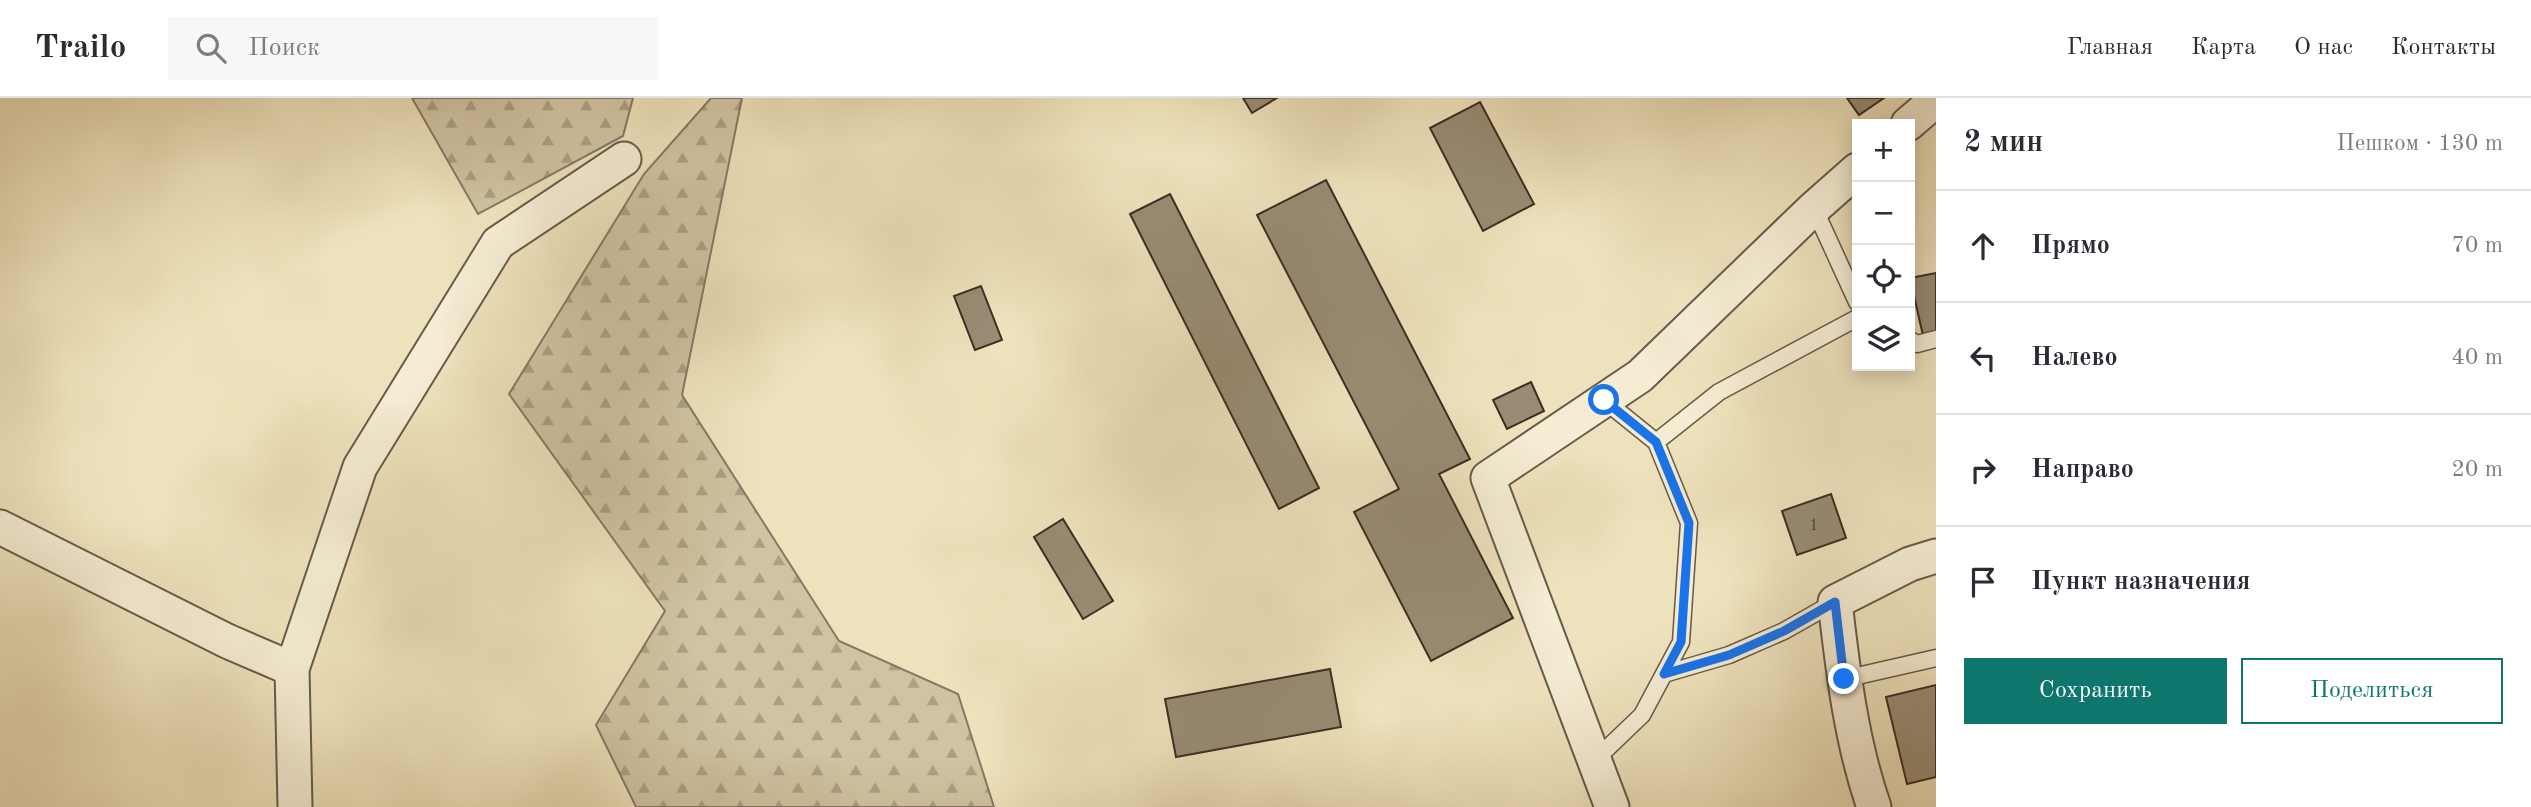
<!DOCTYPE html>
<html lang="ru">
<meta charset="utf-8">
<style>
:root{--surface:#fff;--page:#f7f7f7;--text:#2b2b33;--muted:#7c7c81;--line:#e1e1e2;--accent:#0f766e}
body{margin:0;font-family:"Old Standard TT",serif;background:var(--page);color:var(--text)}
.controls{position:absolute;right:21px;top:21px;display:grid;overflow:hidden;border-radius:0px;box-shadow:0 4px 18px #0003}
.controls button{width:63px;height:63px;display:grid;place-items:center;padding:0;border:0;border-bottom:2px solid var(--line);background:var(--surface);color:var(--text);font:35px sans-serif}
.stop{position:absolute;width:21px;height:21px;margin:-16px;border:5px solid #1a73e8;border-radius:50%;background:#fff}
.stop.end{background:#1a73e8;border-color:#fff;box-shadow:0 2px 7px #0008}
.list{margin:0;padding:0;list-style:none}
h2{display:flex;justify-content:space-between;align-items:center;height:91px;margin:0;padding:0 28px;font-size:30px}
h2 small{font-size:23px;font-weight:400;color:var(--muted)}
.list li{display:grid;grid-template-columns:46px 1fr auto;gap:21px;align-items:center;box-sizing:border-box;height:112px;padding:0 28px;border-top:2px solid var(--line)}
.list b{display:block;font-size:26px;white-space:nowrap}
.list em{font-size:23px;font-style:normal;color:var(--muted)}
.actions{display:flex;gap:14px;padding:21px 28px}
.actions a{flex:1;padding:16px 0;border:2px solid var(--accent);border-radius:0px;text-align:center;font-size:24px;color:var(--accent)}
.actions .main{background:var(--accent);color:#fff}
.icon{flex:none;width:38px;height:38px;fill:none;stroke:currentColor;stroke-width:2;stroke-linecap:round;stroke-linejoin:round}
.map{position:relative;flex:none;width:1936px;height:709px;overflow:hidden}
header{display:flex;align-items:center;gap:42px;box-sizing:border-box;height:98px;padding:0 35px;background:var(--surface);border-bottom:2px solid var(--line)}
header strong{font-size:33px}
nav{display:flex;gap:38px;margin-inline-start:auto;font-size:24px}
.search{width:490px;height:63px;background:var(--page);display:flex;align-items:center;gap:18px;box-sizing:border-box;padding:0 24px;border-radius:0px;color:var(--muted);font-size:26px}
main{display:flex}
aside{flex:1;background:var(--surface)}
.map>svg:first-child{display:block}
.forest{fill:url(#forest-firs);stroke:#867864;stroke-width:2}
.building{fill:#988c74;stroke:#3b2e26;stroke-width:2}
.lines{fill:none;stroke-linecap:round;stroke-linejoin:round}
.lane-casing{stroke:#685b4c;stroke-width:19}
.street-casing{stroke:#685b4c;stroke-width:37}
.lane{stroke:#f4ecd3;stroke-width:16}
.street{stroke:#f4ecd3;stroke-width:33}
.route{stroke:#1a73e8;stroke-width:9}
.labels{text-anchor:middle;stroke-width:6;stroke-linejoin:round;paint-order:stroke}
.number-label{font-size:16px;fill:#52463a}
</style>
<header>
<strong>Trailo</strong>
<div class="search"><svg class="icon" aria-label="search" viewBox="0 0 24 24"><circle cx="10" cy="10" r="6"/><path d="M15 15l6 6"/></svg>Поиск</div>
<nav><a>Главная</a><a>Карта</a><a>О нас</a><a>Контакты</a></nav>
</header>
<main>
<div class="map">
<svg width="1936" height="709" viewBox="0 0 1936 709">
<defs>
<pattern id="forest-firs" width="22" height="20" patternUnits="userSpaceOnUse" patternTransform="scale(1.75)"><rect width="22" height="20" fill="#d0c3a2"/><path d="M5 1l3.5 6h-7zM16 11l3.5 6h-7z" fill="#aa9f84"/></pattern>
</defs>
<rect width="100%" height="100%" fill="#eee2bc"/>
<filter id="stains"><feTurbulence type="fractalNoise" baseFrequency=".00286" numOctaves="4"/><feColorMatrix values="0 0 0 0 .2 0 0 0 0 .09 0 0 0 0 .02 0 0 0 .5 -.17"/></filter>
<radialGradient id="worn" r=".72"><stop offset=".6" stop-color="#630" stop-opacity="0"/><stop offset="1" stop-color="#630" stop-opacity=".3"/></radialGradient>
<!-- forest -->
<path class="forest" d="M412,0H633L623,38L478,116Z
M711,0H742L682,297L839,543L958,596L994,709H636L596,627L665,513L509,296L644,76Z"/>
<!-- building -->
<path class="building" d="M1243,0H1277L1252,15Z
M1847,0H1884L1859,17Z
M1480,4L1534,106L1483,133L1430,30Z
M1326,82L1470,361L1439,376L1513,520L1431,563L1354,414L1399,391L1257,117Z
M1170,96L1319,390L1279,411L1130,116Z
M1936,175V240L1924,242L1910,180Z
M981,188L1002,242L975,252L954,198Z
M1531,284L1544,313L1507,331L1493,302Z
M1831,396L1846,440L1797,457L1782,413Z
M1063,421L1113,503L1083,521L1034,439Z
M1330,571L1341,629L1176,659L1165,601Z
M1936,587V679L1907,686L1886,599Z"/>
<g class="lines">
<!-- lane casing -->
<g class="lane-casing">
<path id="lane" d="M1814,110L1857,204
M1910,242L1917,246L1936,241
M1604,302L1656,344L1719,294L1857,220
M1664,576L1729,557L1784,533L1835,504
M1844,581L1936,560
M1595,662L1642,617L1681,544L1689,425L1656,344"/>
</g>
<!-- street casing -->
<g class="street-casing">
<path id="street" d="M1908,26L1936,2
M0,429L227,543L292,571L360,369L498,145L624,61
M292,571L295,709
M1612,709L1488,380L1640,278L1814,110L1857,72
M1874,709C1851,643 1843,573 1835,504L1910,466L1936,458"/>
</g>
<!-- lane -->
<use href="#lane" class="lane"/>
<!-- street -->
<use href="#street" class="street"/>
</g>
<g class="lines">
<!-- route -->
<path class="route" d="M1604,302L1656,344L1689,425L1681,544L1664,576L1729,557L1784,533L1835,504L1844,581"/>
</g>
<g class="labels">
<!-- number labels -->
<g class="number-label">
<text x="1814" y="432">1</text>
</g>
</g>
<rect width="100%" height="100%" filter="url(#stains)"/>
<rect width="100%" height="100%" fill="url(#worn)"/>
</svg>
<div class="controls">
<button>+</button>
<button>−</button>
<button><svg class="icon" aria-label="locate" viewBox="0 0 24 24"><circle cx="12" cy="12" r="6"/><path d="M12 2v4M12 18v4M2 12h4M18 12h4"/></svg></button>
<button><svg class="icon" aria-label="layers" viewBox="0 0 24 24"><path d="M12 4l9 5-9 5-9-5zM3 14l9 5 9-5"/></svg></button>
</div>
<div class="stop" style="left:1604px;top:302px"></div>
<div class="stop end" style="left:1844px;top:581px"></div>
</div>
<aside>
<h2>2 мин<small>Пешком · 130 m</small></h2>
<ul class="list">
<li><svg class="icon" aria-label="ahead" viewBox="0 0 24 24"><path d="M12 20V5M6 11l6-6 6 6"/></svg><div><b>Прямо</b></div><em>70 m</em></li>
<li><svg class="icon" aria-label="left" viewBox="0 0 24 24"><path d="M17 20v-9H6M10 6l-5 5 5 5"/></svg><div><b>Налево</b></div><em>40 m</em></li>
<li><svg class="icon" aria-label="right" viewBox="0 0 24 24"><path d="M7 20v-9h11M14 6l5 5-5 5"/></svg><div><b>Направо</b></div><em>20 m</em></li>
<li><svg class="icon" aria-label="arrive" viewBox="0 0 24 24"><path d="M6 21V4h12l-3 4 3 4H6"/></svg><div><b>Пункт назначения</b></div></li>
</ul>
<div class="actions"><a class="main">Сохранить</a><a>Поделиться</a></div>
</aside>
</main>
